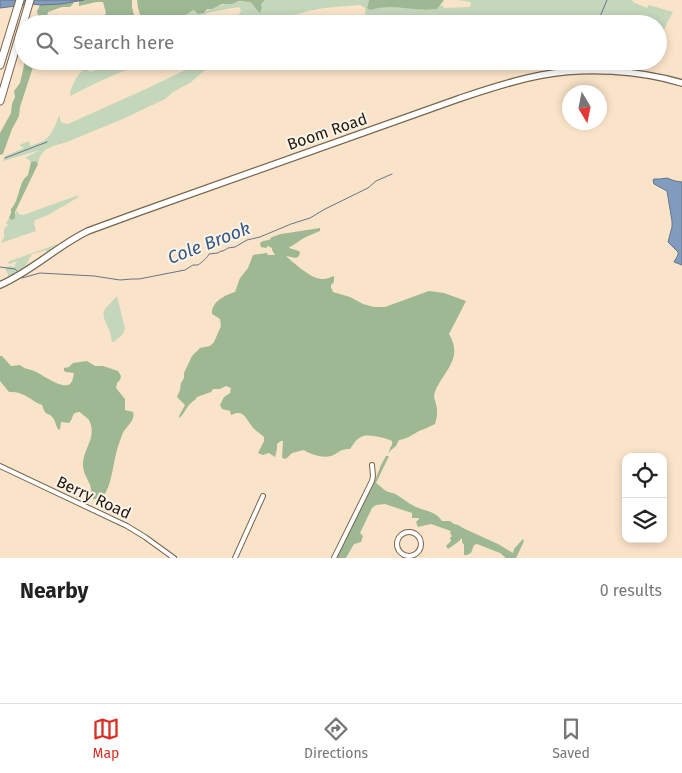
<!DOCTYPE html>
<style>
:root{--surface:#fff;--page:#f2f2f2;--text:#222;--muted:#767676;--line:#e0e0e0;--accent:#d93025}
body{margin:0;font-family:"Fira Sans",sans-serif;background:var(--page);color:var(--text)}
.controls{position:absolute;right:15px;bottom:15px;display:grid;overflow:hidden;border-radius:10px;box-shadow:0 2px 8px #0003}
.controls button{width:45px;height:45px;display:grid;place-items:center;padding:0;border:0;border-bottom:1px solid var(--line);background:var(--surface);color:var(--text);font:25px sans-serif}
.compass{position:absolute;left:562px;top:85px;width:45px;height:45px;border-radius:50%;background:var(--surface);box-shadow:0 2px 8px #0003;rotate:170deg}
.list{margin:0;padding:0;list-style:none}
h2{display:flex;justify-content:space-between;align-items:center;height:65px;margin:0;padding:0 20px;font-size:21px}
h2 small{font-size:16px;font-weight:400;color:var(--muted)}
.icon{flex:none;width:28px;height:28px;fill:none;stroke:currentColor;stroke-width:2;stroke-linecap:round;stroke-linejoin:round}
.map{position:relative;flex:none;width:682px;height:558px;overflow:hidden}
.search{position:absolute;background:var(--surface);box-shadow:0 2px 8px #0003;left:15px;right:15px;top:15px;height:55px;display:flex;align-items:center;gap:12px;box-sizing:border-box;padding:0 18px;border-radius:28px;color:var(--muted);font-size:19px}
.sheet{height:145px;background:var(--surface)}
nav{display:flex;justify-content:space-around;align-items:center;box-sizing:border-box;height:70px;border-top:1px solid var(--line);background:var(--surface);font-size:14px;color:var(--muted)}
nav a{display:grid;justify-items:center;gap:2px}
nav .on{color:var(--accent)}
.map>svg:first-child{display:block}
.green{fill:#c4d7bb}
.forest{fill:#9eb893}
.water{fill:#819cbe;stroke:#64758a}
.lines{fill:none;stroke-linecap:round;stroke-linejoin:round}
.stream{stroke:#64758a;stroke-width:1}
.street-casing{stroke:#77644c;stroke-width:6}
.secondary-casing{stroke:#77644c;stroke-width:8}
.highway-casing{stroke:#77644c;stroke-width:9}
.street{stroke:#fff;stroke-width:4}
.secondary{stroke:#fff;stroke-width:5.5}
.highway{stroke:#fff;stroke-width:7}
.labels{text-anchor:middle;stroke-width:4;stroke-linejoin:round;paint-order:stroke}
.street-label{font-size:16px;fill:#221a10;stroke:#fdf4e9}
.water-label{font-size:18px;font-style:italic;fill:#335887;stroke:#fdf4e9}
</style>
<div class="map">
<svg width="682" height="558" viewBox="0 0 682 558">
<rect width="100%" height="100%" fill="#fae4c9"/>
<!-- green -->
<path class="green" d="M265,0H369L367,8L402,7L430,10L437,9L440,5L443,6L444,8L470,7L471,2L457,0H632L633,2L647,8L649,5L673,12L667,23L658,45V24H420L409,23L368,24L363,21C365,17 366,13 365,8L360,5L324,8L308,11L282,19L255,24H218C227,21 237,20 241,11L240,8L238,7L212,12L171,24H163L184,17L190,11L193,10L196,13H204C211,6 240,0 250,2L260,12L262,8L261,4Z
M121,61H146L96,83L70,96C71,85 77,75 85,68L90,72Z
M207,61V68L190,83L173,92L165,99L125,118L67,142L53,146L45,150L40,156L38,164L36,161L31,162L28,159L25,158L40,150L3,161L5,156L24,148L19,145L29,141L30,146C45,141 48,140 55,126C57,122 57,119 60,115V119L62,123L68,124L150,87L200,63Z
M79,195L77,198L48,215L35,220L34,223L36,231L1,243L4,237V229L8,225L6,223L9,218L12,220L17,210L19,214L23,215Z
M58,244L46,252V250L32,254L26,265L32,262L9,277L5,268L10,266L14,267L17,261L10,264L7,262Z
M117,296L125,329L123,334L114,342H112C111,338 111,334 109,330C107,324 102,318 104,311C106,307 114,300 117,296Z"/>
<!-- forest -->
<path class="forest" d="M84,0H132V7L136,24H99L106,13L103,2H96L79,6V1Z
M137,0H272H265L261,4L262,8L260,13C255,9 254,5 250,2L239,1L232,4H222L212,9H207L204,13L198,14L193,10C189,12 187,15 183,17C171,24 156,24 143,24L138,8Z
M369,0H444L437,9C414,12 394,3 370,10L367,8Z
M73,2V4L70,7H62L48,12L47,16L41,19V21L45,24H37L38,15L37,11L40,5L61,4Z
M25,61H35L20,107L19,116L12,129L3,154L0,155V133L11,113L12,104L15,97L14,91L20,83Z
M36,161L38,164L15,212V218L12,220L9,218L11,213V209C20,200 18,182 28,175L31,162Z
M320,228V231C314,233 309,236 304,238C298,241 295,245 289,247C291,250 297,249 300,252L299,256L296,258L286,256C294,263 312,280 323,279C327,279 330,277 334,276V282L331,285V287L333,292L350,297L363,304L374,307H385L429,291L444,293L466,301L449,334C464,359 443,371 435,392C433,397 435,400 436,404C438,411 437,418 435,424C429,427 424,429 419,431C412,435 407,439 399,440L396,446L391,450L389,453C389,448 393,446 392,441C386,438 367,433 361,437C356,439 353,445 350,449C338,449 340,453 331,456C323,458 311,455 304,450L292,453L287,458L284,459L282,457L283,441H281L277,444V449L275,457L269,453L263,455L258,453L264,441V437C260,433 254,430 251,425C245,417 243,409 231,415L230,411L222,409L220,405L224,397L230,393L231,388L226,386L220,389H213L211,392L197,397C195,401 192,401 189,405C185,410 184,414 179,418V416L185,405L177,397L180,390L181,383L184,378V373L192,356L200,348L210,346L214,342L221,326L220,319L212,314C211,302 225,295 235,292L240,278L248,268L253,255L267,253L268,255H275L272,250V248L268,246L266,248L261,247L260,243L263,241L269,240L272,237L281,234Z
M0,356H2L11,366L20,365C24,369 29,369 34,371C42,374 62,390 70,384C73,381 73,377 74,373L66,372L64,371V368L69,367L73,363L87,361L95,366H103L118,371L121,376L120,380L117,383L116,388L125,399V410L133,412C136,421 125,427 122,435C120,441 117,448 116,454C113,466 111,486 104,495C101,499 97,499 93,499L91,496C93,482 84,479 83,466C82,449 98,438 89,420C87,417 82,415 80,412C70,413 75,417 69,423L61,422L60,429L59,430C56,427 56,422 53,418C48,411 46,418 42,405C29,400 25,391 9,392L0,381Z
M386,456H389L376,483C379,485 383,489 386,491C389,493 393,492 397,495C402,498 408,503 414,506C424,511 436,511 442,521H450L454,524L458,525L465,529L498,544L513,553L514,549L523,539L524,541L516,558H506L500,553L477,544L474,545L471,553L467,555H464V545L462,542V538L458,542L448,549L446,546L451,541L450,538L452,536L450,533L451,531L431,524L418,527L416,522L419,519V518H412V513L385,504L376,505L372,508L360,533L363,536L361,542L354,544L346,558H336L376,478L381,465Z"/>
<!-- water -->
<path class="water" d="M0,0H84L61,4L40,5L32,4L0,8Z
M667,178L675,181L682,182V265L674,262L678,255V252L668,242L672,227V221L667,191L654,184L653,180L654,179H660Z"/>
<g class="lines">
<!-- stream -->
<path class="stream" d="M599,19L607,0
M5,158L47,142
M0,267L15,269L17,271
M22,278L40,273L94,276L120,280L132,279H139L185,270L193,265H198C201,263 208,257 209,254L218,253L221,251H223L228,248L235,247L247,240L260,237L291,224L310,218L325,209L368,188L376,181L392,174"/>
<!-- street casing -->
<g class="street-casing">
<path id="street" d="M0,466L127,526L145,537L174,558
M397 544a12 12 0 1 1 24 0a12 12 0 1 1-24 0Z
M235,558L263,496
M334,558L372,481L373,476L372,465"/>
</g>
<!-- secondary casing -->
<g class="secondary-casing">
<path id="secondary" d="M0,285C32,271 57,246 88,231L140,212L458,99C485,90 514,80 542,75C587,67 638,70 682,83"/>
</g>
<!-- highway casing -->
<g class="highway-casing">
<path id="highway" d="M0,65L20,0
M0,101L30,0"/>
</g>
<!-- street -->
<use href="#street" class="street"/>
<!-- secondary -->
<use href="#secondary" class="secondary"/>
<!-- highway -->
<use href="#highway" class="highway"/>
</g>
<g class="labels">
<!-- street labels -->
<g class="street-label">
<text transform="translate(327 131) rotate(-19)" y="6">Boom Road</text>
<text transform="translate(94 497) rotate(25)" y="6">Berry Road</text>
</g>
<!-- water labels -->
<g class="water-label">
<text transform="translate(209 243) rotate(-21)" y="6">Cole Brook</text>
</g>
</g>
</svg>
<div class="controls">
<button><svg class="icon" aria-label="locate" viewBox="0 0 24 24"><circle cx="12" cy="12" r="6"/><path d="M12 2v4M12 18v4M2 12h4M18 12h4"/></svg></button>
<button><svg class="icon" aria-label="layers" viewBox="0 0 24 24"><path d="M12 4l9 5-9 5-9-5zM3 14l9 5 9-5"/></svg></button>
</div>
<svg class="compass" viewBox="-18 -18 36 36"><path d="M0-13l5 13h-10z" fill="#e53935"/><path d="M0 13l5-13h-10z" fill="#767676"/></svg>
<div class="search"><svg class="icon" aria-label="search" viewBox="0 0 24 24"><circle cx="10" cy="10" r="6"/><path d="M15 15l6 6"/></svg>Search here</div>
</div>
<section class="sheet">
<h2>Nearby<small>0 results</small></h2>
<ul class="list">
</ul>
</section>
<nav>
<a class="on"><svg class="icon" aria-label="map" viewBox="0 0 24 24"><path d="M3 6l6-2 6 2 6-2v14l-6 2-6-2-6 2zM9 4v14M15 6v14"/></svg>Map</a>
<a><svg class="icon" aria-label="directions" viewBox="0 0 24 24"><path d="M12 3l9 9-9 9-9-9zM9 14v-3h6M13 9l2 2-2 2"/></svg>Directions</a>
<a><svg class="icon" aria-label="saved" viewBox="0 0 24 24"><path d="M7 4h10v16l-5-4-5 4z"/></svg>Saved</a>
</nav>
